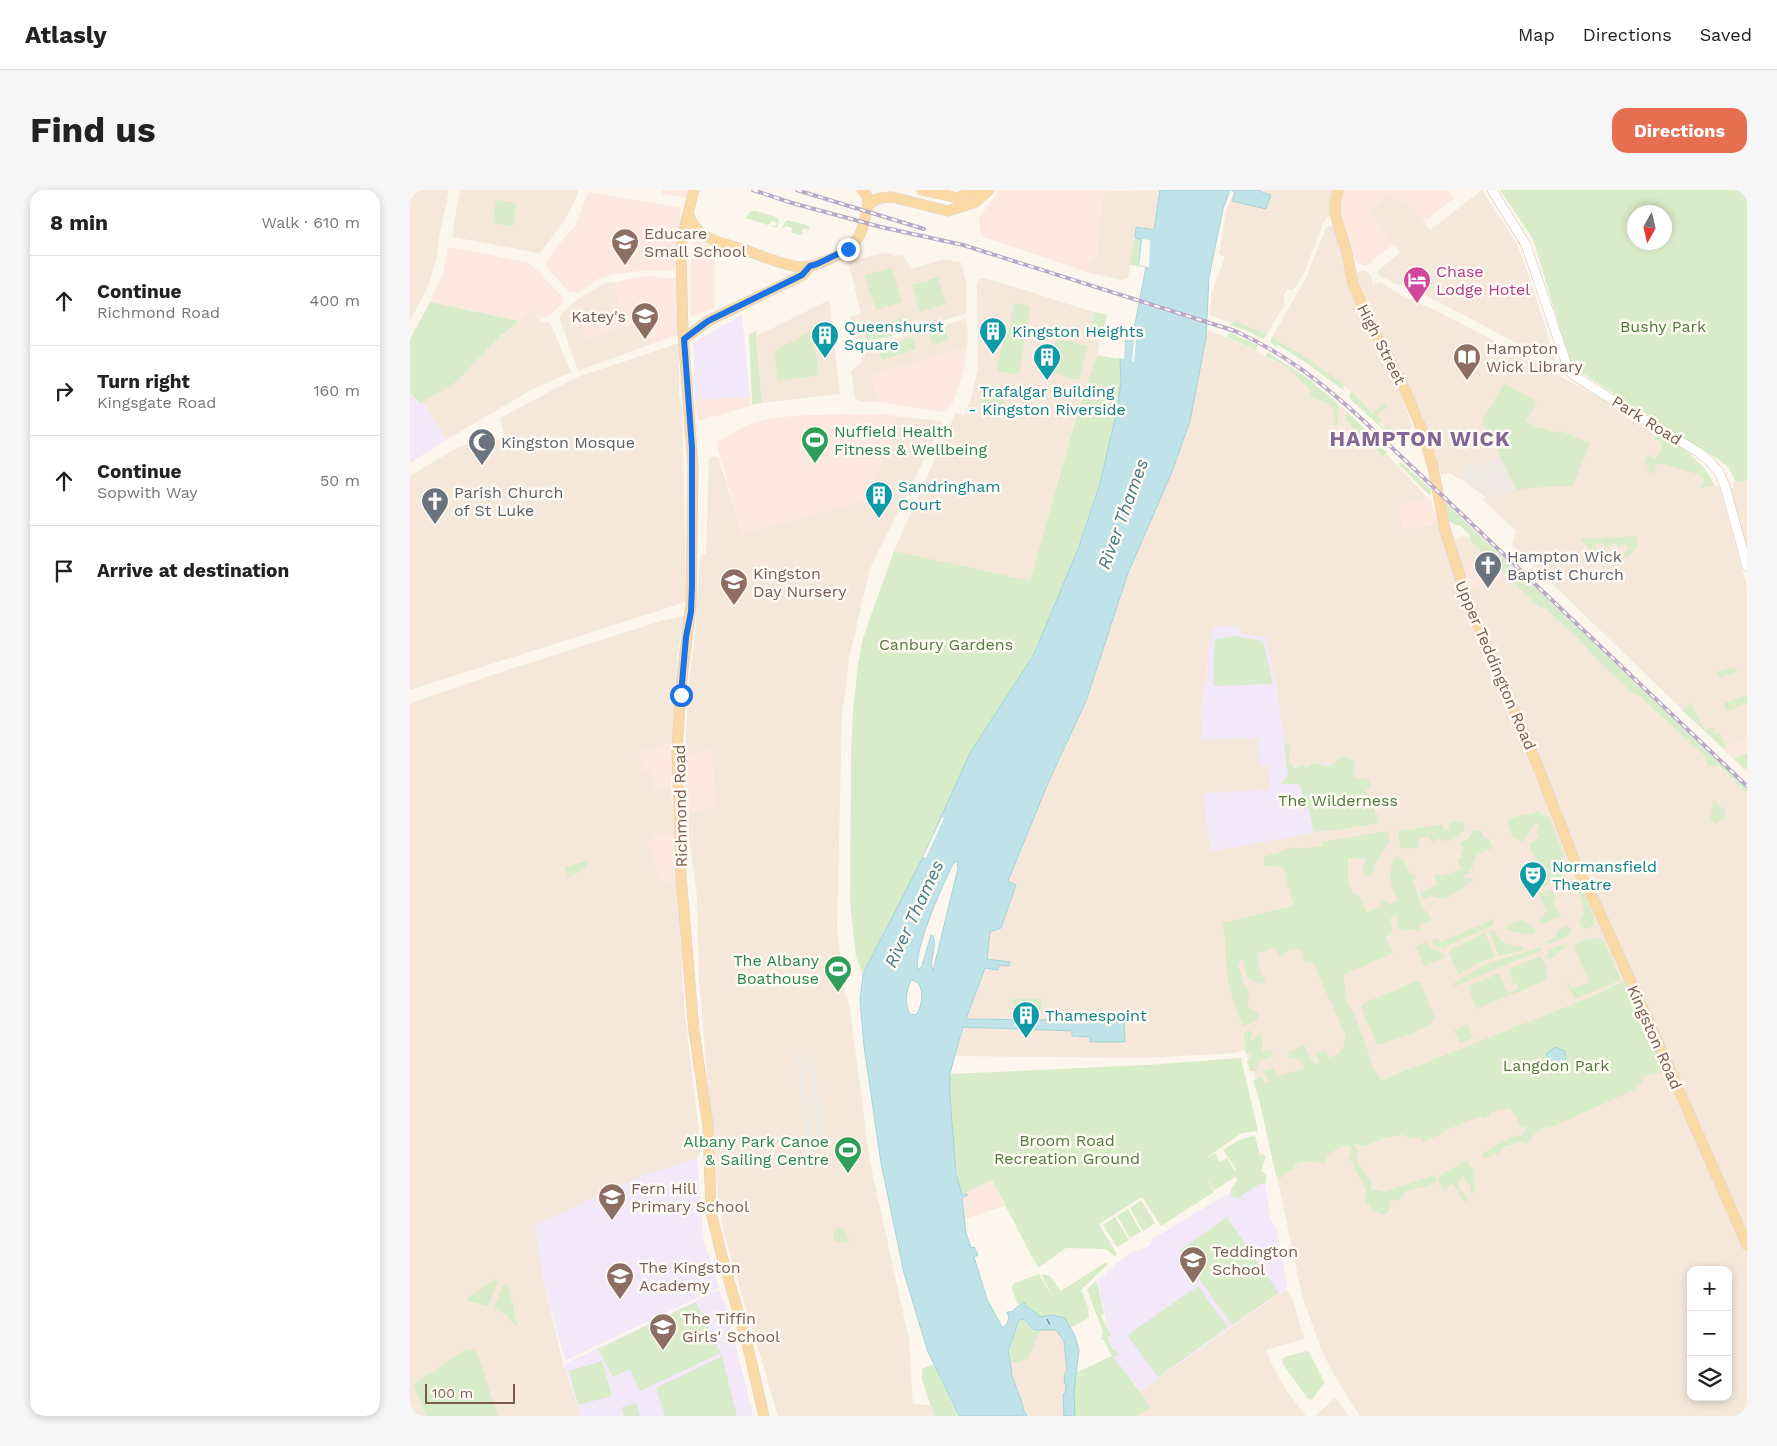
<!DOCTYPE html>
<meta charset="utf-8">
<style>
:root{--surface:#fff;--page:#f6f6f6;--text:#222;--muted:#767676;--line:#e0e0e0;--accent:#e76f51}
body{margin:0;font-family:"Work Sans",sans-serif;background:var(--page);color:var(--text)}
.controls{position:absolute;right:15px;bottom:15px;display:grid;overflow:hidden;border-radius:10px;box-shadow:0 2px 8px #0003}
.controls button{width:45px;height:45px;display:grid;place-items:center;padding:0;border:0;border-bottom:1px solid var(--line);background:var(--surface);color:var(--text);font:25px sans-serif}
.compass{position:absolute;left:1217px;top:15px;width:45px;height:45px;border-radius:50%;background:var(--surface);box-shadow:0 2px 8px #0003;rotate:188deg}
.scale{position:absolute;left:15px;bottom:12px;width:90px;box-sizing:border-box;padding-left:5px;border:2px solid #7a5c4d;border-top:0;font-size:14px;line-height:18px;white-space:nowrap;color:#7a5c4d;-webkit-text-stroke:4px #fffaf3;paint-order:stroke}
.stop{position:absolute;width:15px;height:15px;margin:-11px;border:4px solid #1a73e8;border-radius:50%;background:#fff}
.stop.end{background:#1a73e8;border-color:#fff;box-shadow:0 1px 5px #0008}
.list{margin:0;padding:0;list-style:none}
h2{display:flex;justify-content:space-between;align-items:center;height:65px;margin:0;padding:0 20px;font-size:21px}
h2 small{font-size:16px;font-weight:400;color:var(--muted)}
.list li{display:grid;grid-template-columns:32px 1fr auto;gap:15px;align-items:center;box-sizing:border-box;height:90px;padding:0 20px;border-top:1px solid var(--line)}
.list b{display:block;font-size:19px;white-space:nowrap}
.list p{margin:0;font-size:16px;white-space:nowrap;color:var(--muted)}
.list em{font-size:16px;font-style:normal;color:var(--muted)}
.icon{flex:none;width:28px;height:28px;fill:none;stroke:currentColor;stroke-width:2;stroke-linecap:round;stroke-linejoin:round}
.map{position:relative;flex:none;width:1337px;height:1226px;overflow:hidden;border-radius:15px}
header{display:flex;align-items:center;gap:30px;box-sizing:border-box;height:70px;padding:0 25px;background:var(--surface);border-bottom:1px solid var(--line)}
header strong{font-size:24px}
nav{display:flex;gap:28px;margin-inline-start:auto;font-size:18px}
.intro{display:flex;align-items:center;justify-content:space-between;box-sizing:border-box;height:120px;padding:0 30px}
h1{margin:0;font-size:35px}
.button{padding:12px 22px;border-radius:15px;background:var(--accent);color:#fff;font-size:18px;font-weight:700}
main{display:flex;gap:30px;padding:0 30px}
aside{flex:1;background:var(--surface);border-radius:15px;box-shadow:0 2px 8px #0003}
.map>svg:first-child{display:block}
.residential{fill:#f5e8da;fill-rule:evenodd}
.commercial{fill:#fde8e0}
.industrial{fill:#efe9e4}
.education{fill:#f3e8fa}
.green{fill:#d8ecc9;fill-rule:evenodd}
.water{fill:#bfe3e8;stroke:#a5d3da;fill-rule:evenodd}
.pier{fill:#fdf6ec}
.lines{fill:none;stroke-linecap:round;stroke-linejoin:round}
.ferry{stroke:#437c86;stroke-width:1;stroke-dasharray:6 5;stroke-linecap:butt}
.secondary-casing{stroke:#d6c0b0;stroke-width:10}
.primary-casing{stroke:#dad1cd;stroke-width:11}
.secondary{stroke:#fff;stroke-width:9}
.primary{stroke:#fbd9a5;stroke-width:10}
.rail-casing{stroke:#b9a8c9;stroke-width:4}
.rail{stroke:#fffaf3;stroke-width:2;stroke-dasharray:5.5;stroke-linecap:butt}
.route{stroke:#1a73e8;stroke-width:6}
.labels{text-anchor:middle;stroke-width:5;stroke-linejoin:round;paint-order:stroke}
.education-label{font-size:16px;fill:#785e54;stroke:#fffaf3;text-anchor:start}
.hotel-label{font-size:16px;fill:#b23c85;stroke:#fffaf3;text-anchor:start}
.culture-label{font-size:16px;fill:#0d838f;stroke:#fffaf3;text-anchor:start}
.park-label{font-size:16px;fill:#537a41;stroke:#fffaf3}
.street-label{font-size:16px;fill:#7a5c4d;stroke:#fffaf3}
.leisure-label{font-size:16px;fill:#27864d;stroke:#fffaf3;text-anchor:end}
.worship-label{font-size:16px;fill:#5b616d;stroke:#fffaf3;text-anchor:start}
.water-label{font-size:18px;font-style:italic;fill:#437c86;stroke:#fffaf3}
.district-label{font-size:21px;font-weight:bold;letter-spacing:1px;fill:#846695;stroke:#fffaf3}
</style>
<header>
<strong>Atlasly</strong>
<nav><a>Map</a><a>Directions</a><a>Saved</a></nav>
</header>
<div class="intro"><h1>Find us</h1><a class="button">Directions</a></div>
<main>
<aside>
<h2>8 min<small>Walk · 610 m</small></h2>
<ul class="list">
<li><svg class="icon" aria-label="ahead" viewBox="0 0 24 24"><path d="M12 20V5M6 11l6-6 6 6"/></svg><div><b>Continue</b><p>Richmond Road</p></div><em>400 m</em></li>
<li><svg class="icon" aria-label="right" viewBox="0 0 24 24"><path d="M7 20v-9h11M14 6l5 5-5 5"/></svg><div><b>Turn right</b><p>Kingsgate Road</p></div><em>160 m</em></li>
<li><svg class="icon" aria-label="ahead" viewBox="0 0 24 24"><path d="M12 20V5M6 11l6-6 6 6"/></svg><div><b>Continue</b><p>Sopwith Way</p></div><em>50 m</em></li>
<li><svg class="icon" aria-label="arrive" viewBox="0 0 24 24"><path d="M6 21V4h12l-3 4 3 4H6"/></svg><div><b>Arrive at destination</b></div></li>
</ul>
</aside>
<div class="map">
<svg width="1337" height="1226" viewBox="0 0 1337 1226">
<rect width="100%" height="100%" fill="#fdf6ec"/>
<!-- residential -->
<path class="residential" d="M0,0H39L29,47L27,66L18,97L0,131Z
M50,0H168L166,9L154,31L132,61L128,63L43,47L42,44Z
M750,0L744,40L726,38L718,88L712,90L676,82L680,73L686,67L693,1Z
M825,0H924L920,12V25L913,33L895,81L885,98L882,100L877,99L874,105V115L857,144L825,131L821,133L800,125L801,105L815,67L809,64L816,22Z
M1072,0L1107,54L1116,77L1146,171L1122,161L1009,102L981,92L967,84V82L990,62L959,23L979,2L991,13L993,12L1008,23L1020,40Z
M923,35L925,37L948,118L992,207L1002,236L998,243L986,248L974,237L941,201L899,169L862,147L895,90L916,38L919,36Z
M477,62L478,64L481,63L482,66L493,65L501,79L535,69L536,71L541,69L543,72L548,71L549,73L551,72L556,92V124L448,154L439,127L451,124L438,70L448,67L449,69Z
M949,81H955L962,87V95L971,92L987,103L1029,122L1134,177L1243,238L1279,263L1294,278L1305,296L1309,295L1337,397V549L1313,559L1102,355L1106,341L1072,309L1106,299L1090,268L1056,278L1057,283L1048,289L1040,283L1031,285L1011,223L951,103L945,84Z
M570,88H574L605,97L677,120L697,125L687,165L667,222L620,392L484,361L546,222L554,226L562,205L568,178L567,93Z
M206,92L209,117L172,131L177,149L235,129L234,138L241,154L168,181L150,129L151,124L164,112L184,99L196,93Z
M419,110L430,204L352,213L347,146Z
M121,120L130,129L131,133L140,132L161,182L121,200L36,250L13,212L46,191L92,144H95Z
M556,129L558,144L557,158L461,185L468,212H451L445,209L441,181L452,172V158Z
M796,139L846,160L856,168L875,174L921,207L937,222L935,230L969,262L970,266L977,264L1017,307L1021,308L997,313L994,340L1039,331L1045,350L1055,345L1081,371L1055,381L1061,399L1097,386L1130,418L1134,416L1294,565L1298,577L1307,575L1337,604V1226H950L924,1185L911,1159L892,1106L866,981L937,953L955,956L975,948L1001,944L1079,922L1229,888L1253,879L1212,795L971,890L963,877L959,866L875,888L849,897L840,876L835,860L826,863L734,868L545,866L553,837L575,778L588,780L589,775L599,776V772L577,769L580,741L598,692L638,593L676,511L718,383L762,282L780,231ZM1281,1080H1318V1207H1281Z
M269,153V205L272,219L274,298L276,412L0,500V286L50,256L95,248L90,228L167,187Z
M485,226L531,231L532,233L460,379L439,468L432,527L427,738L435,803L439,813L450,894L459,967L499,1150L503,1214L520,1215L524,1226H368L313,1040L306,993L289,790L287,706L276,624L307,615L300,560L275,566L278,499L285,445L290,366L296,364L299,271L300,267H306L309,269L332,344L484,247Z
M1325,291H1337V361L1320,299L1324,297L1323,293Z
M275,426L268,459L265,497L264,552L229,563L240,579L245,600L261,595L275,823L291,959L287,968L235,985L126,1035L134,1093L153,1173L171,1226H0V513L97,480L254,430Z
M876,1099L882,1108L894,1149L856,1160L862,1175L877,1201L896,1226H705L730,1201Z
M614,1129L624,1140H646L654,1151L657,1183L655,1204L654,1205V1226H617L615,1222L613,1220V1216L600,1183L598,1161L604,1144Z
M925,1208L939,1226H905Z"/>
<!-- commercial -->
<path class="commercial" d="M252,0H279L276,7H271L252,4Z
M587,0H701L693,1L686,67L680,73L676,82L571,46L569,27L589,2Z
M924,0H1038L1044,8L1014,32L1008,23L993,12L991,13L979,3L959,23L984,54L955,76L948,73L945,69L931,27L921,19L920,12Z
M179,2L271,18L264,80H240L205,84L190,88L167,103L159,102L137,77V71L147,56L166,35L177,5Z
M283,49L305,57L304,118L281,127L280,88Z
M38,57L117,72L130,83L153,108L152,113L141,125L130,129L121,120L109,131L20,112L33,83Z
M240,86L269,89V145L241,154L234,138V129L177,149L171,131L209,117L206,92L223,88Z
M557,158L554,179L544,210L541,215L532,222L468,212L461,185Z
M340,207L341,216L288,231L285,210Z
M474,224L485,226L484,246L454,311L332,344L306,252L341,233L370,227L399,225Z
M1021,308L1028,333L994,340L988,316L997,314V313Z
M1081,371L1097,386L1061,399L1055,381Z
M1337,549V582L1313,559Z
M264,552L261,595L245,600L240,580L233,582L229,562Z
M300,559L307,615L276,624L275,566Z
M241,644H264L266,694L251,692L241,662Z
M582,990L595,1016L554,1029L552,1005Z"/>
<!-- industrial -->
<path class="industrial" d="M1090,267L1106,299L1076,308L1050,288L1057,283L1056,278Z
M390,860L403,962H398L386,861Z
M398,861H402L415,956H410Z"/>
<!-- education -->
<path class="education" d="M332,125L340,207L285,210L283,153Z
M0,202L10,214L13,212L36,250L0,273Z
M827,436L833,444L856,447L866,492L878,578L938,571L953,615L962,614L968,632L801,661L793,603L860,600L859,576H851L848,548L792,550L791,520L798,463L804,437Z
M287,968L294,1053L310,1097L155,1171L134,1093L125,1035L235,985Z
M847,986L854,987L861,1030L866,1037L878,1097L730,1201L703,1166L688,1091L704,1075L722,1062L729,1061L740,1055L742,1049Z
M309,1100L317,1120L343,1226H171L154,1174Z"/>
<!-- green -->
<path class="green" d="M1090,0H1337V291H1325L1319,278L1309,270L1162,177L1170,173L1168,170L1160,172L1123,49ZM1224,22H1254V52H1224Z
M86,10L106,13L103,36L83,33Z
M345,21L366,27L369,31L367,38L360,35L366,36L367,33L362,31L358,35L336,28L340,22Z
M377,30L400,36L398,41L396,38L391,40L393,44L389,45L381,42L382,38L376,36L374,39L379,41L372,38L374,33Z
M725,48L731,49L729,76L719,75Z
M479,78L482,79L492,112L466,120L454,85Z
M528,87L536,114L510,122L502,95L512,92L513,93L518,92L517,90Z
M20,112L109,131L94,144H92L46,192L10,214L0,202V149Z
M604,113L620,116L609,185L587,181L593,148H597Z
M684,122L697,125L693,139L681,136Z
M496,127L500,140L458,153L455,141L457,138Z
M825,131L857,144L853,149L836,140L820,135Z
M536,137L538,150L523,155L518,143Z
M346,141L352,213L342,215L339,144Z
M819,142L849,156L846,160L817,147Z
M401,143V146H403L409,185L367,191L365,159H368L393,146V144Z
M862,147L899,169L934,195L933,200L895,172L868,155L866,157L860,152Z
M503,148L506,159L472,170L468,157Z
M646,148L678,156L669,190L636,181V178H639Z
M857,162L899,189L929,215L927,235H923L925,221L918,213L900,207L901,200C887,189 874,169 856,168Z
M687,165L710,169L711,193L706,225L689,297L668,359L624,464L560,563L512,669L453,784L446,767L440,713L441,560L443,522L448,474L453,448L484,361L620,391L668,220Z
M1095,193L1127,212L1116,231L1130,239L1131,237L1146,243L1147,241H1151L1180,253L1163,296L1118,298L1107,300L1072,231Z
M576,194L597,199L593,217L571,213Z
M941,201L962,223L974,213L977,217L967,225L971,230L969,234L974,238L977,235L982,240L977,243L939,208Z
M937,222L970,253V256L977,262V264L970,267L969,262L935,230Z
M1248,242C1270,257 1294,271 1305,296L1290,298L1294,291L1293,288L1290,285L1253,274H1248L1245,277V284L1235,280L1239,278L1237,273L1234,274L1238,265L1242,268H1245L1252,258L1251,251L1244,250Z
M991,272L1021,299V305L1018,304L988,274Z
M1035,312L1337,598V604L1308,575L1298,577L1294,565L1226,503L1223,504L1174,456L1175,455L1134,417L1130,418L1060,350L1059,344L1049,335H1045L1039,331L1034,313Z
M1227,346V357L1216,369L1213,365L1219,358L1214,353L1209,358L1203,352L1197,358L1192,352L1189,354L1187,352L1184,356L1197,369L1193,372L1170,349Z
M824,446L853,451L863,494L804,496L803,473L805,449Z
M1324,477L1327,482L1309,488L1307,482Z
M1337,505V513L1317,521L1314,513Z
M1281,513L1294,539L1303,538L1305,544L1310,543L1316,557L1313,558L1273,521Z
M874,552L880,556L879,573L886,579L892,574L896,578L903,573L919,576L935,566L944,572L945,587L959,590L960,596L956,601L970,633L928,640L903,642C902,625 895,609 889,594H871L878,584Z
M1337,563V577L1335,579L1324,568Z
M1303,610L1316,621L1314,625L1316,627L1314,630L1312,629L1307,634L1300,631Z
M1129,620L1130,623L1136,627L1139,626L1154,666L1147,675L1151,678L1156,687L1128,699L1126,697L1129,686L1134,688L1138,681L1130,676L1119,656L1122,652L1125,651L1129,645L1126,642L1129,637L1127,632L1113,652L1103,647L1096,631C1108,623 1120,627 1129,620Z
M1053,630L1055,638C1050,647 1043,651 1033,651L1030,648L1023,652L1018,647L1009,649L1010,657L994,659L990,656L988,641L1032,634L1034,640H1039V633Z
M1070,640L1074,647L1079,648L1083,658C1071,662 1063,664 1063,678L1060,679L1061,683L1054,686L1056,689L1062,688L1064,690L1035,709L1022,706L1011,710L1010,702L1027,695L1025,684L1031,686L1052,679L1049,676L1047,669L1051,667L1054,657L1049,654L1059,648L1063,641Z
M978,641L980,651L965,673L963,684L959,687L952,680L956,669L938,668V690L943,704H948L957,722L972,716L969,707L972,712H977L978,715L988,710C980,698 977,678 986,666L994,670L1000,684H1004L1006,689L1003,691L1006,699L1003,700H1006C1010,709 1011,719 1020,725L1021,730L1009,735L1012,740L1007,742L1005,739L992,741L988,737L989,727L983,726L980,729L983,738L981,744L976,747L983,763L933,785L937,812L946,828L963,877L971,890L1181,807L1214,791L1217,796L1218,807L1227,811L1230,820L1227,825L1229,830L1234,832L1244,852L1241,854L1244,859H1246L1255,879L1250,883C1241,883 1239,884 1231,889L1233,892L1226,896V899L1144,936L1129,939L1117,954L1111,952L1094,956L1089,963L1073,969L1072,964L1101,947L1112,945L1116,940L1115,937H1110L1107,928L1099,918L1081,922L1079,926L1073,929L1070,926L1034,941C1029,947 1020,947 1014,952L1009,947L1000,949L993,945L975,948L955,956L943,954L948,960L946,970L960,989L961,999L974,1002L1024,985L1027,991L1012,998L1007,997L995,1002L992,1009L980,1011L979,1022L973,1025L961,1018L956,1011V1000L942,972L939,970V966L941,963V959L939,956L931,957L917,965L916,974C904,973 889,966 882,980L876,982L870,989L866,986L849,909L843,890L850,887L857,893L859,891L853,881L862,878L868,886L894,878C891,870 887,868 879,868L878,862L888,858L893,854L901,870L906,874L910,872L905,863L916,861L919,868L927,864L934,857L935,847L936,846L903,773H895L892,760L881,759L871,767L863,757L848,764L849,777L856,793L849,794L838,788L834,779V772L830,770L828,778L832,784L831,790L839,800L838,818L845,820L848,825L846,831L833,836C824,816 817,794 816,772C815,759 816,746 812,733L884,716L873,678L865,676H854V667L883,657L884,659L912,656V652Z
M176,671L177,676L166,684L158,687L155,677Z
M1167,686L1184,727V734L1178,739L1173,738L1169,733C1182,716 1164,704 1165,688Z
M1141,699L1146,708L1143,712L1151,726C1144,728 1139,732 1133,734L1129,730L1134,726L1136,721L1129,704Z
M1084,729L1082,736L1037,756L1035,759L1025,756L1022,750L1027,748L1030,752Z
M1113,730L1126,740L1125,744C1118,745 1101,743 1095,738L1096,735Z
M1156,736L1160,738L1161,742L1154,748L1137,754L1138,751L1147,745V741Z
M1083,739C1090,752 1097,757 1112,756L1114,760L1089,766L1079,742Z
M1075,743L1085,767L1065,774L1049,785L1039,763L1041,759Z
M1185,748L1194,751L1211,790L1165,809L1157,794L1159,792L1163,799L1179,792L1164,756L1175,750Z
M1017,752L1020,758L1033,763L1035,768L1014,776L1005,756Z
M1159,754L1141,769L1137,768L1139,761L1147,756Z
M1130,757L1132,759L1130,761L1043,797L1044,793L1076,774Z
M1131,766C1134,774 1142,784 1135,791L1066,819L1058,796L1090,783L1097,803L1109,799L1107,793L1104,795L1098,779Z
M1007,791L1011,794L1025,828C1019,840 982,850 969,855L966,853L951,818L952,814Z
M603,809H631V822L603,821Z
M1057,834L1063,848L1050,854L1044,840Z
M840,840L843,845L840,849L842,850L851,843L853,848L852,862L860,860L864,866L848,872L846,881H840L837,871L841,868L840,864L835,863L834,843Z
M831,868L848,941L832,943L793,970L805,963L810,972L817,968L825,982L826,979L813,960C824,952 832,948 845,946L850,965L853,964L856,967L851,981L856,984V993L849,994L829,1008L821,1006V1000L827,991L826,987L804,1000L795,986L804,1002L751,1036L732,1007L689,1034L707,1064L704,1066L696,1059L656,1058L628,1078L582,990L552,1005C542,966 539,924 540,884L736,875Z
M1057,970L1063,980L1066,1002L1061,1004L1060,994L1056,993L1054,986L1050,988L1048,996L1059,1010L1057,1012L1051,1009L1048,1000L1041,994L1035,1000L1029,994V986Z
M731,1010L745,1033L733,1041L720,1018Z
M718,1019L731,1042L720,1048L707,1026Z
M705,1027L719,1050L707,1057L693,1035Z
M817,1027L869,1103L822,1135L769,1061Z
M428,1038L435,1039L439,1051L437,1053H431L423,1050L424,1042Z
M696,1072L698,1074L671,1100L679,1119H678L679,1128L659,1138L655,1128L642,1125L631,1127L616,1116L610,1115L607,1112L602,1098L603,1094L629,1084L646,1112L631,1084L640,1086L651,1101Z
M86,1089L87,1094L78,1116L58,1111L57,1108Z
M685,1091L688,1095L694,1124L691,1126L701,1145L698,1147L703,1160L707,1161L708,1166L704,1167L741,1217L726,1226H665L664,1201L665,1183L702,1166L694,1151L691,1149L693,1141L677,1100Z
M98,1094L108,1138L96,1125L84,1118L93,1096Z
M788,1096L818,1137L748,1187L717,1145Z
M286,1112L311,1163L230,1201L220,1179L203,1187L188,1159Z
M614,1129L624,1140H631L618,1169L600,1173L598,1161L609,1130Z
M61,1159L65,1161L68,1165L88,1226H16L4,1197V1194L21,1182L25,1183L28,1178L55,1160Z
M897,1161L900,1164L915,1193L901,1210L898,1209L873,1174L872,1170L875,1167Z
M312,1166L327,1226H255L246,1198Z
M192,1171L202,1206L168,1215L159,1181Z
M523,1174L548,1226H524L512,1190V1179Z
M227,1213L230,1226H214L212,1217Z"/>
<!-- water -->
<path class="water" d="M750,0H820L813,19L799,87L796,148L780,231L762,282L718,383L676,511L638,593L598,691L606,695L591,738L580,742L577,769L600,772L599,776L589,775L588,780L575,778L556,829L714,831L715,852H680V847L662,846V841L553,837L543,872L540,884V907L546,983L552,1005L557,1004L558,1005L552,1008L556,1043L561,1058L564,1057L568,1065L564,1067L577,1109L592,1137C598,1136 598,1130 599,1125L597,1124V1122H601L614,1112L616,1116L631,1127L642,1125L655,1128L665,1146L669,1160L664,1201L665,1226H654L653,1204H655L656,1194L654,1193L655,1183L657,1182L654,1151L646,1140H624L614,1129L609,1130L598,1161L602,1183H601L613,1216V1220L615,1222L617,1226H549L518,1162L494,1083L471,973L454,856L450,810L453,784L512,669L560,563L624,464L668,359L689,297L706,225L711,193L710,169L715,139H724L736,77L729,76L731,49L725,48L726,37L744,40ZM547,671L548,678L523,781C518,771 528,757 523,746L521,745L512,776L508,780C502,763 534,692 543,674ZM501,790C516,792 513,816 506,825L500,824C494,814 496,801 501,790Z
M821,0H847L861,5L856,19L822,11L825,2Z
M1145,857L1155,861L1156,869L1151,876H1140L1136,864Z"/>
<!-- pier -->
<path class="pier" d="M732,49L740,50L739,77L729,76Z
M712,139H724L727,141L724,172L722,171L724,150L715,149L714,169L708,168L711,141Z
M532,627L534,628L516,668L513,667Z"/>
<g class="lines">
<!-- ferry -->
<path class="ferry" d="M637,1129L641,1137"/>
<!-- secondary casing -->
<g class="secondary-casing">
<path id="secondary" d="M1082,0L1116,55L1159,181L1169,189L1288,262L1299,271L1309,282L1315,296L1337,376"/>
</g>
<!-- primary casing -->
<g class="primary-casing">
<path id="primary" d="M284,0L273,43L271,65L273,142L283,277L281,415L272,487L267,559L271,686L284,841L298,936L301,1022L311,1063L336,1149L354,1226
M512,0L548,8L566,0
M928,0L925,15V23L937,63L943,94L958,128L996,202L1013,243L1023,277L1035,340L1058,412L1127,574L1169,682L1183,708L1232,816L1337,1055
M459,15C465,8 473,7 482,7L538,21L566,12L579,0
M278,23C287,51 311,52 335,60C353,66 372,75 390,77C405,78 436,63 445,52C451,46 453,36 455,28C458,17 461,8 452,0
M274,149L298,131L393,85L400,76"/>
</g>
<!-- secondary -->
<use href="#secondary" class="secondary"/>
<!-- primary -->
<use href="#primary" class="primary"/>
<!-- rail casing -->
<g class="rail-casing">
<path id="rail" d="M343,0L382,13L471,37L553,55L825,141C876,164 915,195 956,233L1337,596
M387,0L514,39"/>
</g>
<!-- rail -->
<use href="#rail" class="rail"/>
</g>
<g class="lines">
<!-- route -->
<path class="route" d="M271,505L276,447L281,422L282,396V258L274,149L298,131L392,85L400,76L407,74L438,59"/>
</g>
<!-- icons -->
<defs>
<g id="school-pin" transform="scale(1.4375)"><path d="M0 17L-7.5 6A9.5 9.5 0 1 1 7.5 6Z" fill="#8d6e63" stroke="#fffaf3"/><path d="M0-5L7-2L0 1L-7-2ZM-4 1L0 2.5L4 1V4Q0 6-4 4Z" fill="#fff"/></g>
<g id="hotel-pin" transform="scale(1.4375)"><path d="M0 17L-7.5 6A9.5 9.5 0 1 1 7.5 6Z" fill="#d1479c" stroke="#fffaf3"/><path d="M-6-4.5h1.5V1H6V5H4.5V3h-9V5H-6ZM-4 0a1.8 1.8 0 1 1 3.6 0ZM.5 0V-2.5h3Q6-2.5 6 0Z" fill="#fff"/></g>
<g id="building-pin" transform="scale(1.4375)"><path d="M0 17L-7.5 6A9.5 9.5 0 1 1 7.5 6Z" fill="#0f9aa8" stroke="#fffaf3"/><path d="M-4-6H4V6H1V3H-1V6H-4ZM-2.5-4.3h1.7v1.8h-1.7ZM.8-4.3h1.7v1.8H.8ZM-2.5-1h1.7V.8h-1.7ZM.8-1h1.7V.8H.8Z" fill="#fff"/></g>
<g id="library-pin" transform="scale(1.4375)"><path d="M0 17L-7.5 6A9.5 9.5 0 1 1 7.5 6Z" fill="#8d6e63" stroke="#fffaf3"/><path d="M-6-4Q-3-5.5-.7-3.5V5Q-3 3-6 4ZM6-4Q3-5.5 .7-3.5V5Q3 3 6 4Z" fill="#fff"/></g>
<g id="stadium-pin" transform="scale(1.4375)"><path d="M0 17L-7.5 6A9.5 9.5 0 1 1 7.5 6Z" fill="#2e9e5b" stroke="#fffaf3"/><path d="M0-5a6.5 5 0 1 0 0 10a6.5 5 0 1 0 0-10ZM-3.5-1.8h7v3.6h-7Z" fill="#fff"/></g>
<g id="mosque-pin" transform="scale(1.4375)"><path d="M0 17L-7.5 6A9.5 9.5 0 1 1 7.5 6Z" fill="#6b7280" stroke="#fffaf3"/><path d="M3.5-4.9A6 6 0 1 0 3.5 4.9A5 5 0 1 1 3.5-4.9Z" fill="#fff"/></g>
<g id="church-pin" transform="scale(1.4375)"><path d="M0 17L-7.5 6A9.5 9.5 0 1 1 7.5 6Z" fill="#6b7280" stroke="#fffaf3"/><path d="M-1.2-6h2.4v3.5h3.3v2.4h-3.3V6h-2.4V-.1h-3.3v-2.4h3.3Z" fill="#fff"/></g>
<g id="theatre-pin" transform="scale(1.4375)"><path d="M0 17L-7.5 6A9.5 9.5 0 1 1 7.5 6Z" fill="#0f9aa8" stroke="#fffaf3"/><path d="M-5-5.5Q0-4 5-5.5V0Q5 5 0 6Q-5 5-5 0ZM-3.3-2.5H-1v1.5H-3.3ZM1-2.5H3.3v1.5H1ZM-2.8 1Q0 5.5 2.8 1Z" fill="#fff"/></g>
</defs>
<g fill-rule="evenodd">
<use href="#school-pin" x="215" y="52"/>
<use href="#hotel-pin" x="1007" y="90"/>
<use href="#school-pin" x="235" y="126"/>
<use href="#building-pin" x="583" y="141"/>
<use href="#building-pin" x="415" y="145"/>
<use href="#building-pin" x="637" y="167"/>
<use href="#library-pin" x="1057" y="167"/>
<use href="#stadium-pin" x="405" y="250"/>
<use href="#mosque-pin" x="72" y="252"/>
<use href="#building-pin" x="469" y="305"/>
<use href="#church-pin" x="25" y="311"/>
<use href="#church-pin" x="1078" y="375"/>
<use href="#school-pin" x="324" y="392"/>
<use href="#theatre-pin" x="1123" y="685"/>
<use href="#stadium-pin" x="428" y="779"/>
<use href="#building-pin" x="616" y="825"/>
<use href="#stadium-pin" x="438" y="960"/>
<use href="#school-pin" x="202" y="1007"/>
<use href="#school-pin" x="783" y="1070"/>
<use href="#school-pin" x="210" y="1086"/>
<use href="#school-pin" x="253" y="1137"/>
</g>
<g class="labels">
<!-- education labels -->
<g class="education-label">
<text x="234" y="49">Educare<tspan x="234" dy="18">Small School</tspan></text>
<text x="216" y="132" text-anchor="end">Katey's</text>
<text x="1076" y="164">Hampton<tspan x="1076" dy="18">Wick Library</tspan></text>
<text x="343" y="389">Kingston<tspan x="343" dy="18">Day Nursery</tspan></text>
<text x="221" y="1004">Fern Hill<tspan x="221" dy="18">Primary School</tspan></text>
<text x="802" y="1067">Teddington<tspan x="802" dy="18">School</tspan></text>
<text x="229" y="1083">The Kingston<tspan x="229" dy="18">Academy</tspan></text>
<text x="272" y="1134">The Tiffin<tspan x="272" dy="18">Girls' School</tspan></text>
</g>
<!-- hotel labels -->
<g class="hotel-label">
<text x="1026" y="87">Chase<tspan x="1026" dy="18">Lodge Hotel</tspan></text>
</g>
<!-- culture labels -->
<g class="culture-label">
<text x="434" y="142">Queenshurst<tspan x="434" dy="18">Square</tspan></text>
<text x="602" y="147">Kingston Heights</text>
<text x="637" y="207" text-anchor="middle">Trafalgar Building<tspan x="637" dy="18">- Kingston Riverside</tspan></text>
<text x="488" y="302">Sandringham<tspan x="488" dy="18">Court</tspan></text>
<text x="1142" y="682">Normansfield<tspan x="1142" dy="18">Theatre</tspan></text>
<text x="635" y="831">Thamespoint</text>
</g>
<!-- park labels -->
<g class="park-label">
<text x="1253" y="142">Bushy Park</text>
<text x="536" y="460">Canbury Gardens</text>
<text x="928" y="616">The Wilderness</text>
<text x="1146" y="881">Langdon Park</text>
<text x="657" y="956">Broom Road<tspan x="657" dy="18">Recreation Ground</tspan></text>
</g>
<!-- street labels -->
<g class="street-label">
<text transform="translate(972 154) rotate(63)" y="6">High Street</text>
<text transform="translate(1237 230) rotate(32)" y="6">Park Road</text>
<text transform="translate(1086 475) rotate(67)" y="6">Upper Teddington Road</text>
<text transform="translate(270 616) rotate(-91)" y="6">Richmond Road</text>
<text transform="translate(1245 847) rotate(66)" y="6">Kingston Road</text>
</g>
<!-- leisure labels -->
<g class="leisure-label">
<text x="424" y="247" text-anchor="start">Nuffield Health<tspan x="424" dy="18">Fitness &amp; Wellbeing</tspan></text>
<text x="409" y="776">The Albany<tspan x="409" dy="18">Boathouse</tspan></text>
<text x="419" y="957">Albany Park Canoe<tspan x="419" dy="18">&amp; Sailing Centre</tspan></text>
</g>
<!-- worship labels -->
<g class="worship-label">
<text x="91" y="258">Kingston Mosque</text>
<text x="44" y="308">Parish Church<tspan x="44" dy="18">of St Luke</tspan></text>
<text x="1097" y="372">Hampton Wick<tspan x="1097" dy="18">Baptist Church</tspan></text>
</g>
<!-- water labels -->
<g class="water-label">
<text transform="translate(713 324) rotate(-70)" y="6">River Thames</text>
<text transform="translate(504 724) rotate(-65)" y="6">River Thames</text>
</g>
<!-- district labels -->
<g class="district-label">
<text x="1010" y="256">HAMPTON WICK</text>
</g>
</g>
</svg>
<div class="controls">
<button>+</button>
<button>−</button>
<button><svg class="icon" aria-label="layers" viewBox="0 0 24 24"><path d="M12 4l9 5-9 5-9-5zM3 14l9 5 9-5"/></svg></button>
</div>
<svg class="compass" viewBox="-18 -18 36 36"><path d="M0-13l5 13h-10z" fill="#e53935"/><path d="M0 13l5-13h-10z" fill="#767676"/></svg>
<div class="scale">100 m</div>
<div class="stop" style="left:271px;top:505px"></div>
<div class="stop end" style="left:438px;top:59px"></div>
</div>
</main>
